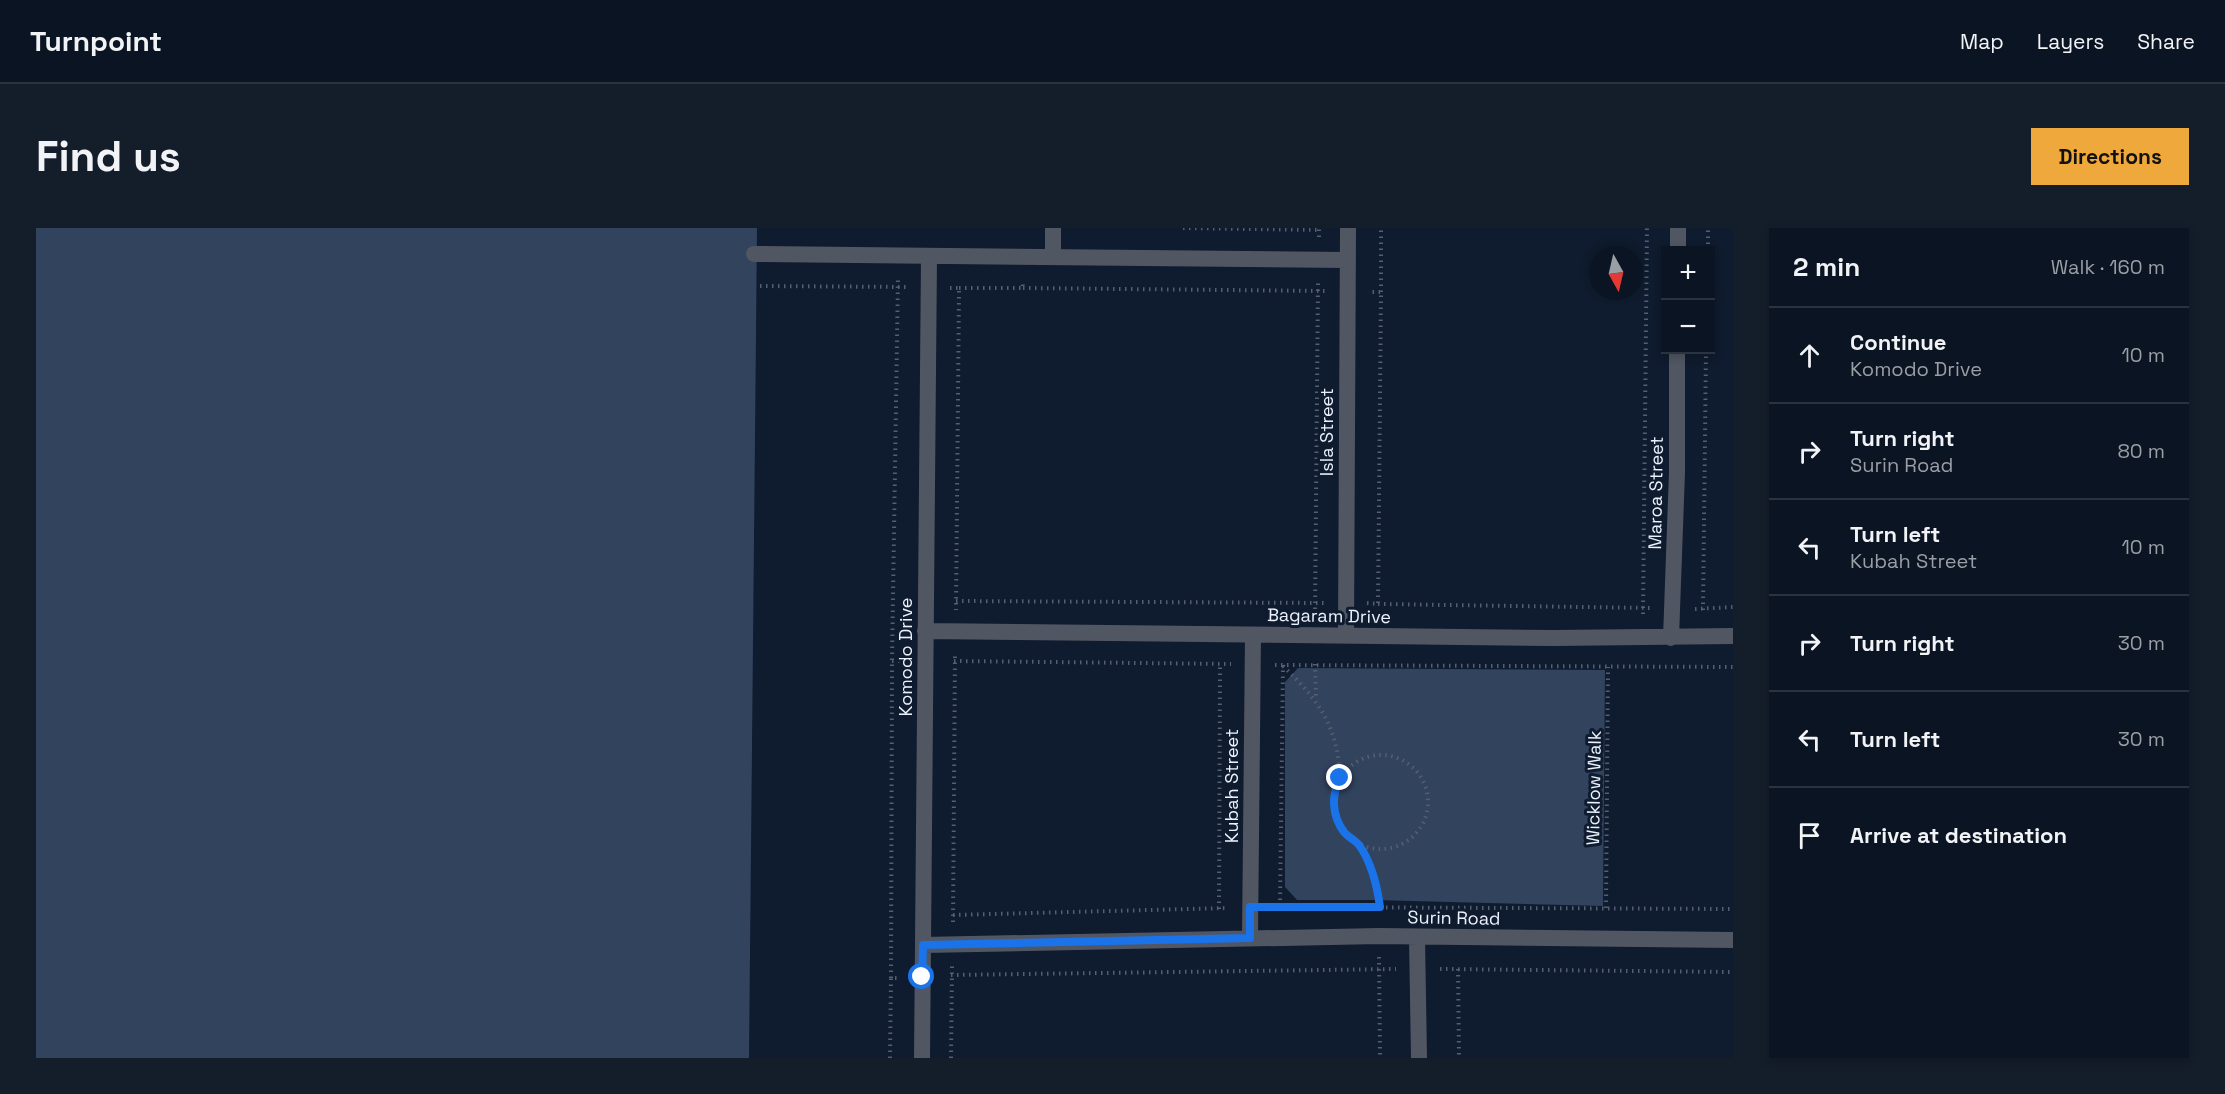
<!DOCTYPE html>
<meta charset="utf-8">
<style>
:root{--surface:#0b1422;--page:#141d2a;--text:#f1f3f6;--muted:#9a9ea5;--line:#2b3340;--accent:#eea83c}
body{margin:0;font-family:"Space Grotesk",sans-serif;background:var(--page);color:var(--text)}
.controls{position:absolute;right:18px;top:18px;display:grid;overflow:hidden;border-radius:0px;box-shadow:0 3px 9px #0003}
.controls button{width:54px;height:54px;display:grid;place-items:center;padding:0;border:0;border-bottom:2px solid var(--line);background:var(--surface);color:var(--text);font:30px sans-serif}
.compass{position:absolute;left:1553px;top:18px;width:54px;height:54px;border-radius:50%;background:var(--surface);box-shadow:0 3px 9px #0003;rotate:172deg}
.stop{position:absolute;width:18px;height:18px;margin:-14px;border:4px solid #1a73e8;border-radius:50%;background:#fff}
.stop.end{background:#1a73e8;border-color:#fff;box-shadow:0 2px 6px #0008}
.list{margin:0;padding:0;list-style:none}
h2{display:flex;justify-content:space-between;align-items:center;height:78px;margin:0;padding:0 24px;font-size:26px}
h2 small{font-size:20px;font-weight:400;color:var(--muted)}
.list li{display:grid;grid-template-columns:39px 1fr auto;gap:18px;align-items:center;box-sizing:border-box;height:96px;padding:0 24px;border-top:2px solid var(--line)}
.list b{display:block;font-size:22px;white-space:nowrap}
.list p{margin:0;font-size:20px;white-space:nowrap;color:var(--muted)}
.list em{font-size:20px;font-style:normal;color:var(--muted)}
.icon{flex:none;width:33px;height:33px;fill:none;stroke:currentColor;stroke-width:2;stroke-linecap:round;stroke-linejoin:round}
.map{position:relative;flex:none;width:1697px;height:830px;overflow:hidden;border-radius:0px}
header{display:flex;align-items:center;gap:36px;box-sizing:border-box;height:84px;padding:0 30px;background:var(--surface);border-bottom:2px solid var(--line)}
header strong{font-size:28px}
nav{display:flex;gap:33px;margin-inline-start:auto;font-size:21px}
.intro{display:flex;align-items:center;justify-content:space-between;box-sizing:border-box;height:144px;padding:0 36px}
h1{margin:0;font-size:42px}
.button{padding:15px 27px;border-radius:0px;background:var(--accent);color:#111;font-size:21px;font-weight:700}
main{display:flex;gap:36px;padding:0 36px}
aside{flex:1;background:var(--surface);border-radius:0px;box-shadow:0 3px 9px #0003}
.map>svg:first-child{display:block}
.green{fill:#32435e}
.lines{fill:none;stroke-linecap:round;stroke-linejoin:round}
.path{stroke:#545f6f;stroke-width:4;stroke-dasharray:1.5 4.5;stroke-linecap:butt}
.minor{stroke:#515762;stroke-width:16}
.route{stroke:#1a73e8;stroke-width:8}
.labels{text-anchor:middle;stroke-width:6;stroke-linejoin:round;paint-order:stroke}
.street-label{font-size:18px;fill:#ebf2fd;stroke:#0f1b2e}
</style>
<header>
<strong>Turnpoint</strong>
<nav><a>Map</a><a>Layers</a><a>Share</a></nav>
</header>
<div class="intro"><h1>Find us</h1><a class="button">Directions</a></div>
<main>
<div class="map">
<svg width="1697" height="830" viewBox="0 0 1697 830">
<rect width="100%" height="100%" fill="#0f1b2e"/>
<!-- green -->
<path class="green" d="M0,0H721L713,830H0Z
M1262,440L1569,442L1567,678L1338,672H1261L1249,659V454Z"/>
<g class="lines">
<!-- path -->
<path class="path" d="M1147,0L1283,2
M1283,9V0
M1672,22V0
M724,58L871,59
M914,60H923L920,382
M923,60H987L986,52
M987,60L1289,63
M1345,64V0
M920,373L1288,375
M1331,375L1342,376L1345,64H1332
M1342,376L1615,380
M1659,381L1697,379
M1667,382L1670,122
M1607,386L1611,0
M1279,387L1282,52
M856,433H868
M918,433L1195,436
M1279,436L1280,471
M1239,437L1697,439
M1247,438C1283,473 1302,498 1304,550
M1298 574a47 47 0 1 1 94 0a47 47 0 1 1-94 0Z
M1323,616L1339,649L1344,679
M1244,678L1247,437
M1236,679L1697,681
M1570,680L1572,439
M1183,681L1184,435
M917,687L1192,680
M917,694L919,426
M1343,729L1344,830
M1404,741L1697,744
M1422,741L1423,830
M915,747L1360,741
M855,750L856,433L862,49
M854,830L855,750H865
M915,830L916,738"/>
<!-- minor -->
<path class="minor" d="M1017,0V29
M1642,22V0
M718,26L1312,32
M889,403L1518,410L1697,408
M1310,407L1312,0
M1635,410L1641,244V122
M1381,709L1383,830
M1214,710L1217,407
M887,717L1343,708L1697,712
M886,830L893,28"/>
</g>
<g class="lines">
<!-- route -->
<path class="route" d="M886,749L887,717L1214,710V679H1344C1341,657 1336,635 1323,617C1319,612 1312,609 1308,604C1296,588 1295,568 1304,550"/>
</g>
<g class="labels">
<!-- street labels -->
<g class="street-label">
<text transform="translate(1291 204) rotate(-90)" y="6">Isla Street</text>
<text transform="translate(1620 265) rotate(-89)" y="6">Maroa Street</text>
<text transform="translate(1293 388) rotate(1)" y="6">Bagaram Drive</text>
<text transform="translate(870 429) rotate(-90)" y="6">Komodo Drive</text>
<text transform="translate(1196 558) rotate(-90)" y="6">Kubah Street</text>
<text transform="translate(1558 560) rotate(-89)" y="6">Wicklow Walk</text>
<text transform="translate(1418 690) rotate(1)" y="6">Surin Road</text>
</g>
</g>
</svg>
<div class="controls">
<button>+</button>
<button>−</button>
</div>
<svg class="compass" viewBox="-18 -18 36 36"><path d="M0-13l5 13h-10z" fill="#e53935"/><path d="M0 13l5-13h-10z" fill="#9a9ea5"/></svg>
<div class="stop" style="left:886px;top:749px"></div>
<div class="stop end" style="left:1304px;top:550px"></div>
</div>
<aside>
<h2>2 min<small>Walk · 160 m</small></h2>
<ul class="list">
<li><svg class="icon" aria-label="ahead" viewBox="0 0 24 24"><path d="M12 20V5M6 11l6-6 6 6"/></svg><div><b>Continue</b><p>Komodo Drive</p></div><em>10 m</em></li>
<li><svg class="icon" aria-label="right" viewBox="0 0 24 24"><path d="M7 20v-9h11M14 6l5 5-5 5"/></svg><div><b>Turn right</b><p>Surin Road</p></div><em>80 m</em></li>
<li><svg class="icon" aria-label="left" viewBox="0 0 24 24"><path d="M17 20v-9H6M10 6l-5 5 5 5"/></svg><div><b>Turn left</b><p>Kubah Street</p></div><em>10 m</em></li>
<li><svg class="icon" aria-label="right" viewBox="0 0 24 24"><path d="M7 20v-9h11M14 6l5 5-5 5"/></svg><div><b>Turn right</b></div><em>30 m</em></li>
<li><svg class="icon" aria-label="left" viewBox="0 0 24 24"><path d="M17 20v-9H6M10 6l-5 5 5 5"/></svg><div><b>Turn left</b></div><em>30 m</em></li>
<li><svg class="icon" aria-label="arrive" viewBox="0 0 24 24"><path d="M6 21V4h12l-3 4 3 4H6"/></svg><div><b>Arrive at destination</b></div></li>
</ul>
</aside>
</main>
